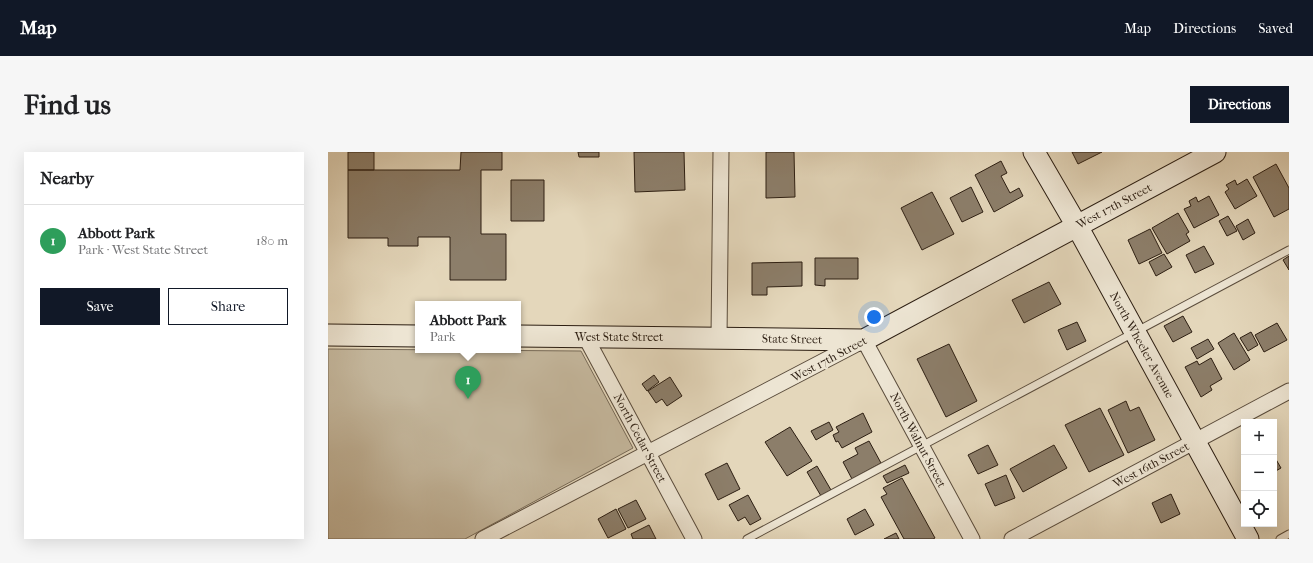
<!DOCTYPE html>
<meta charset="utf-8">
<style>
:root{--surface:#fff;--page:#f6f6f6;--text:#202124;--muted:#757577;--line:#e0e0e0;--accent:#111827}
body{margin:0;font-family:"IM FELL French Canon",serif;background:var(--page);color:var(--text)}
.controls{position:absolute;right:12px;bottom:12px;display:grid;overflow:hidden;border-radius:0px;box-shadow:0 4px 16px #0002}
.controls button{width:36px;height:36px;display:grid;place-items:center;padding:0;border:0;border-bottom:1px solid var(--line);background:var(--surface);color:var(--text);font:20px sans-serif}
.you{position:absolute;left:546px;top:165px;width:14px;height:14px;margin:-10px;border:3px solid #fff;border-radius:50%;background:#1a73e8;box-shadow:0 0 0 6px #1a73e833}
.badge{display:grid;place-items:center;width:26px;height:26px;border-radius:50%;background:var(--accent);color:#fff;font-size:13px;font-weight:700}
.pin{position:absolute;translate:-50% -33px;filter:drop-shadow(0 1px 2px #0008)}
.pin::after{content:'';position:absolute;top:21px;width:14px;height:12px;background:inherit;clip-path:polygon(0 0,100% 0,50% 100%)}
.popup{position:absolute;left:87px;top:149px;width:106px;height:52px;box-sizing:border-box;display:grid;place-content:center;border-radius:0px;background:var(--surface);filter:drop-shadow(0 1px 3px #0005);font-size:13px;white-space:nowrap;color:var(--muted)}
.popup b{font-size:15px;color:var(--text)}
.popup::after{content:'';position:absolute;left:50%;top:100%;margin-left:-8px;border:8px solid transparent;border-top-color:var(--surface)}
.list{margin:0;padding:0;list-style:none}
h2{display:flex;justify-content:space-between;align-items:center;height:52px;margin:0;padding:0 16px;font-size:17px}
h2 small{font-size:13px;font-weight:400;color:var(--muted)}
.list li{display:grid;grid-template-columns:26px 1fr auto;gap:12px;align-items:center;box-sizing:border-box;height:72px;padding:0 16px;border-top:1px solid var(--line)}
.list b{display:block;font-size:15px;white-space:nowrap}
.list p{margin:0;font-size:13px;white-space:nowrap;color:var(--muted)}
.list em{font-size:13px;font-style:normal;color:var(--muted)}
.actions{display:flex;gap:8px;padding:12px 16px}
.actions a{flex:1;padding:9px 0;border:1px solid var(--accent);border-radius:0px;text-align:center;font-size:14px;color:var(--accent)}
.actions .main{background:var(--accent);color:#fff}
.icon{flex:none;width:22px;height:22px;fill:none;stroke:currentColor;stroke-width:2;stroke-linecap:round;stroke-linejoin:round}
.map{position:relative;flex:none;width:961px;height:387px;overflow:hidden;border-radius:0px}
header{display:flex;align-items:center;gap:24px;box-sizing:border-box;height:56px;padding:0 20px;background:var(--accent);color:#fff}
header strong{font-size:19px}
nav{display:flex;gap:22px;margin-inline-start:auto;font-size:14px}
.intro{display:flex;align-items:center;justify-content:space-between;box-sizing:border-box;height:96px;padding:0 24px}
h1{margin:0;font-size:28px}
.button{padding:10px 18px;border-radius:0px;background:var(--accent);color:#fff;font-size:14px;font-weight:700}
main{display:flex;gap:24px;padding:0 24px}
aside{flex:1;background:var(--surface);border-radius:0px;box-shadow:0 4px 16px #0002}
.map>svg:first-child{display:block}
.green{fill:#c5b89e;stroke:#786b58}
.building{fill:#8c7e6a;stroke:#2c1e12}
.lines{fill:none;stroke-linecap:round;stroke-linejoin:round}
.lane-casing{stroke:#5a4c3c;stroke-width:9}
.street-casing{stroke:#5a4c3c;stroke-width:17}
.secondary-casing{stroke:#2c1e12;stroke-width:23}
.lane{stroke:#ede5d3;stroke-width:7}
.street{stroke:#ede5d3;stroke-width:15}
.secondary{stroke:#ede5d3;stroke-width:21}
.labels{text-anchor:middle;stroke-width:4;stroke-linejoin:round;paint-order:stroke}
.street-label{font-size:12px;fill:#2c1e12;stroke:#ede5d3}
</style>
<header>
<strong>Map</strong>
<nav><a>Map</a><a>Directions</a><a>Saved</a></nav>
</header>
<div class="intro"><h1>Find us</h1><a class="button">Directions</a></div>
<main>
<aside>
<h2>Nearby<small></small></h2>
<ul class="list">
<li><span class="badge" style="background:#2e9e5b">1</span><div><b>Abbott Park</b><p>Park · West State Street</p></div><em>180 m</em></li>
</ul>
<div class="actions"><a class="main">Save</a><a>Share</a></div>
</aside>
<div class="map">
<svg width="961" height="387" viewBox="0 0 961 387">
<rect width="100%" height="100%" fill="#e4d7bb"/>
<filter id="stains"><feTurbulence type="fractalNoise" baseFrequency=".005" numOctaves="4"/><feColorMatrix values="0 0 0 0 .2 0 0 0 0 .09 0 0 0 0 .02 0 0 0 .5 -.17"/></filter>
<radialGradient id="worn" r=".72"><stop offset=".6" stop-color="#630" stop-opacity="0"/><stop offset="1" stop-color="#630" stop-opacity=".3"/></radialGradient>
<!-- green -->
<path class="green" d="M0,197L253,199L305,296L137,387H0Z"/>
<!-- building -->
<path class="building" d="M20,0H46V18H20Z
M133,0H174V18H153V82H178V128H122V85H90V94H60V86H20V18H132Z
M250,0H271V5H251Z
M306,0H356L357,38L307,40Z
M438,0H466L467,45L438,46Z
M744,0H774L750,12Z
M673,9L679,21L673,24L682,41L691,36L695,44L666,60L647,23Z
M948,12L961,36V57L946,65L925,25Z
M919,27L929,44L907,57L897,40L901,37L898,33L907,28L909,33Z
M183,28H216V69H183Z
M643,35L655,60L634,70L622,46Z
M604,40L626,82L594,98L573,56Z
M881,44L891,63L866,76L856,57L863,54L861,49L868,45L870,50Z
M850,61L861,80L858,82L862,89L839,102L824,76Z
M900,64L909,79L899,84L891,69Z
M920,67L927,81L915,88L908,74Z
M822,77L834,101L811,112L800,88Z
M876,94L886,112L867,121L858,103Z
M836,102L844,115L828,124L821,110Z
M961,104V118L955,108Z
M487,106H530V127H497V134L487,133Z
M474,110V134L439,135V143H424V111Z
M721,130L733,152L696,171L684,148Z
M855,164L864,180L845,190L836,174Z
M749,170L758,189L739,198L730,178Z
M949,171L959,188L936,200L927,183Z
M923,180L930,193L920,199L912,186Z
M906,181L922,208L906,218L890,191Z
M880,187L886,197L869,207L863,196Z
M621,192L649,249L618,265L589,207Z
M883,206L894,227L882,234L884,238L873,245L857,215L869,209L871,213Z
M326,223L331,230L319,239L314,232Z
M342,225L354,244L339,254L334,247L328,251L320,239Z
M798,249L802,259L811,255L827,288L800,301L780,258Z
M772,256L796,303L761,320L737,273Z
M535,261L544,280L514,296L510,289L508,290L505,283L511,280L508,275Z
M501,270L505,278L488,288L483,279Z
M462,275L484,309L459,324L437,290Z
M541,289L553,311L524,327L515,310L530,302L527,296Z
M660,293L670,313L650,322L640,303Z
M726,293L739,316L695,340L682,317Z
M946,304L953,316L946,320Z
M399,311L412,337L390,348L377,322Z
M577,313L581,321L559,331L555,324Z
M489,314L503,338L493,344L479,320Z
M678,323L687,346L667,354L657,332Z
M574,326L607,386L605,387H576L553,345L559,342L555,336Z
M843,342L852,362L833,371L824,351Z
M420,343L433,367L422,373L417,365L410,369L401,353Z
M308,348L318,367L300,376L290,357Z
M288,357L298,377L280,386L270,367Z
M537,357L546,373L527,383L519,367Z
M321,373L328,387H305L303,382Z
M568,381L571,387H556Z"/>
<g class="lines">
<!-- lane casing -->
<g class="lane-casing">
<path id="lane" d="M419,387L961,98
M952,387L961,382"/>
</g>
<!-- street casing -->
<g class="street-casing">
<path id="street" d="M257,184L366,387
M391,186L393,0
M155,387L536,188L644,387
M684,387L961,239"/>
</g>
<!-- secondary casing -->
<g class="secondary-casing">
<path id="secondary" d="M706,0L749,74L920,387
M0,183L90,184
M190,184L536,188L887,0"/>
</g>
<!-- lane -->
<use href="#lane" class="lane"/>
<!-- street -->
<use href="#street" class="street"/>
<!-- secondary -->
<use href="#secondary" class="secondary"/>
</g>
<g class="labels">
<!-- street labels -->
<g class="street-label">
<text transform="translate(786 54) rotate(-28)" y="4">West 17th Street</text>
<text x="291" y="189">West State Street</text>
<text transform="translate(464 187) rotate(1)" y="4">State Street</text>
<text transform="translate(814 193) rotate(61)" y="4">North Wheeler Avenue</text>
<text transform="translate(501 207) rotate(-28)" y="4">West 17th Street</text>
<text transform="translate(312 286) rotate(62)" y="4">North Cedar Street</text>
<text transform="translate(590 288) rotate(62)" y="4">North Walnut Street</text>
<text transform="translate(823 313) rotate(-28)" y="4">West 16th Street</text>
</g>
</g>
<rect width="100%" height="100%" filter="url(#stains)"/>
<rect width="100%" height="100%" fill="url(#worn)"/>
</svg>
<div class="controls">
<button>+</button>
<button>−</button>
<button><svg class="icon" aria-label="locate" viewBox="0 0 24 24"><circle cx="12" cy="12" r="6"/><path d="M12 2v4M12 18v4M2 12h4M18 12h4"/></svg></button>
</div>
<div class="you"></div>
<div class="pin badge" style="left:140px;top:247px;background:#2e9e5b">1</div>
<div class="popup"><b>Abbott Park</b>Park</div>
</div>
</main>
